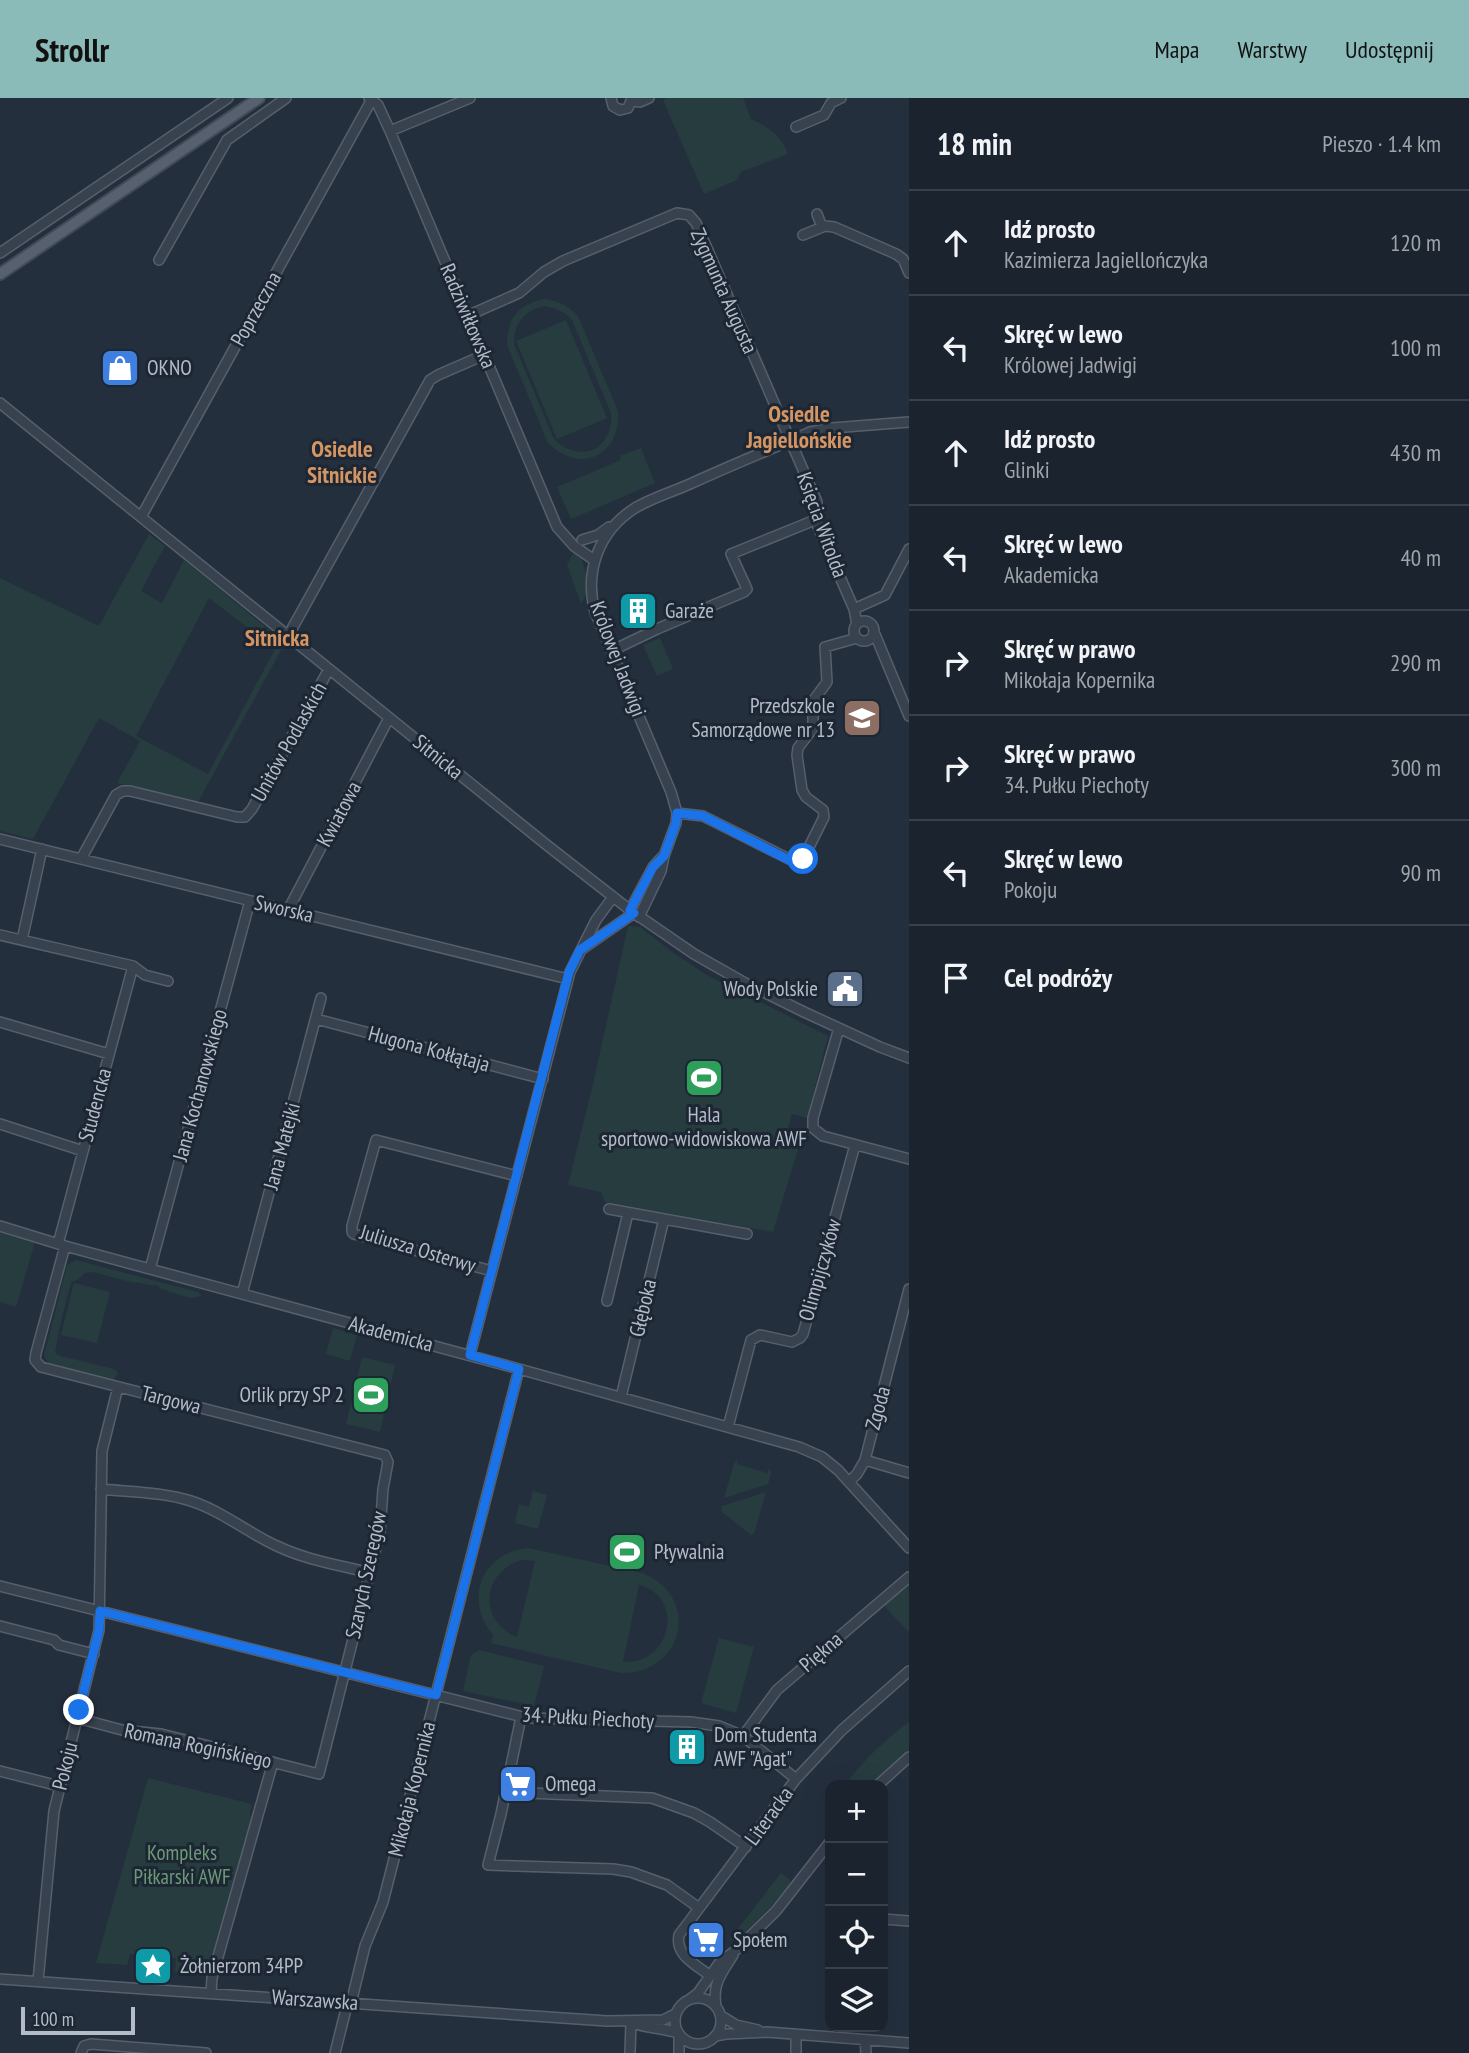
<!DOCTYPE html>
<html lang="pl">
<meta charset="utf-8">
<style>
:root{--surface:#1b232e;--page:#242b36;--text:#f1f3f6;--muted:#a0a4aa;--line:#39404a;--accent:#8bbbb9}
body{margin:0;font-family:"PT Sans Narrow",sans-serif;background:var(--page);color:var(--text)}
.controls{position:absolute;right:21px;bottom:21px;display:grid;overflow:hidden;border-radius:14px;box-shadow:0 7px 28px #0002}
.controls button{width:63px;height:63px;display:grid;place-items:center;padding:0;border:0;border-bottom:2px solid var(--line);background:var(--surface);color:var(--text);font:35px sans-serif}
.scale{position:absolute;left:21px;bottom:18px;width:114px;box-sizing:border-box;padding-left:7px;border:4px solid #b4bcc9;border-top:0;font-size:19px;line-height:24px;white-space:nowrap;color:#b4bcc9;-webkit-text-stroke:5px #1d2633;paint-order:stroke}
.stop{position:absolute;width:21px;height:21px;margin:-16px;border:5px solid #1a73e8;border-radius:50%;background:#fff}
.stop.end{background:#1a73e8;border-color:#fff;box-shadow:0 2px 7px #0008}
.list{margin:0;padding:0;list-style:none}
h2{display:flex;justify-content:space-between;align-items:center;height:91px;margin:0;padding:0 28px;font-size:30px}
h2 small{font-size:23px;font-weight:400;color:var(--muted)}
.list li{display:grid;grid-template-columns:46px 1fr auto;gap:21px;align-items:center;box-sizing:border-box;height:105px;padding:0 28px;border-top:2px solid var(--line)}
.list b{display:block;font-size:26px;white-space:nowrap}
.list p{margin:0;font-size:23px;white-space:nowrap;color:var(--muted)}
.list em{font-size:23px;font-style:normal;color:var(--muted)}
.icon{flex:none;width:38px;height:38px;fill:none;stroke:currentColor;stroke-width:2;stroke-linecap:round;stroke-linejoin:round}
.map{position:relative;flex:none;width:909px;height:1955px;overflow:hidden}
header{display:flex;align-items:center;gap:42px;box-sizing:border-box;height:98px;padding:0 35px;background:var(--accent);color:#111}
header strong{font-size:33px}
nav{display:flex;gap:38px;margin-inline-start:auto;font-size:24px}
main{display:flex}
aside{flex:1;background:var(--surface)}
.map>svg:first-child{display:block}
.green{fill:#263c3f;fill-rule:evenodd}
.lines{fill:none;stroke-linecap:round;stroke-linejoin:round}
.minor-casing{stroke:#565f6c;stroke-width:12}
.major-casing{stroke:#414a57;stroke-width:14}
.minor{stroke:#38414e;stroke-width:9}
.major{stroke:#56606e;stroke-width:10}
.route{stroke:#1a73e8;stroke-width:9}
.labels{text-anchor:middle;stroke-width:6;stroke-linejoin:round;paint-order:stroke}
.street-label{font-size:21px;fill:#b4bcc9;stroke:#1d2633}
.poi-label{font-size:21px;fill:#b4bcc9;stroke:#1d2633;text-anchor:start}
.park-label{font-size:21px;fill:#6b9a76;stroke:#1d2633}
.neighbourhood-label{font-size:23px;font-weight:bold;fill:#d59563;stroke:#1d2633}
</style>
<header>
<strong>Strollr</strong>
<nav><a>Mapa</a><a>Warstwy</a><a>Udostępnij</a></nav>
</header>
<main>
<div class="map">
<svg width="909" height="1955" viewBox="0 0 909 1955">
<rect width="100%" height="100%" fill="#242f3e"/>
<!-- green -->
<path class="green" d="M667,0H743L751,21C768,29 781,37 788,56L741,74L737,82L704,96L663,2Z
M544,201C559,203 567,207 578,218L618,313C621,358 580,377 548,345L507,247C507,220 518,207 544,201ZM544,208C556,210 564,213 572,222L611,315C614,351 580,367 554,341L514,246C514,225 524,213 544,208Z
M566,222L607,320L557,341L516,243Z
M641,350L655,385L571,421L557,389L621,362L620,358Z
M149,436L165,448L141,493L162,505L184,462L285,545L198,704L117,685L140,643L99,620L33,741L0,733V480L99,528ZM209,500L275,551L208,676L136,638Z
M575,451C586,463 592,493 581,505L567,467Z
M660,540L673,571L657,578L643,547Z
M628,828L640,829L675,856L707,877L828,938L807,1020L792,1016L787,1034L802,1038L773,1134L605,1104L601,1094L568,1087L593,986Z
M0,1132L35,1144L16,1209L0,1204Z
M76,1162L198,1194L202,1198L190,1200L161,1191L157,1187C147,1189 141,1183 134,1185L93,1174L84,1175L79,1181L71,1184L59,1232L55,1255L60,1258L114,1271L118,1275L114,1282L49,1266L44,1258L67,1167Z
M74,1185L110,1194L97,1245L61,1237Z
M333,1230L357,1237L350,1263L326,1256Z
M362,1259L395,1267L380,1334L346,1326Z
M738,1361L737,1366L767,1375L770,1370L771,1375L768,1386L724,1400L734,1366Z
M533,1393L547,1397L538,1431L515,1425L519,1406L529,1409Z
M766,1394L754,1436L751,1437L721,1413L722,1408Z
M528,1450L642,1475C702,1498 684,1576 621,1575L491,1545L493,1537C463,1502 482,1454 528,1450ZM521,1462L535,1463L517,1539C478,1524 481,1475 521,1462ZM639,1487C685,1498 672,1567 623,1564Z
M909,1486V1534L884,1508Z
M719,1540L754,1549L736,1615L701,1605Z
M479,1552L544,1568L534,1608L463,1593L471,1557Z
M909,1624V1654L873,1687H845C863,1662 884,1643 909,1624Z
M148,1680L252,1706L250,1715L251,1721L254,1722L210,1871L205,1876L175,1874L176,1860L130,1856L127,1867L96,1865Z
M781,1775L790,1782V1786L770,1810L736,1842L731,1843L730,1841Z"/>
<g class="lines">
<!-- minor casing -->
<g class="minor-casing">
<path id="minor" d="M369,0L378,7L390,33L557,429L574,448L594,462
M611,0L613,8L620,12L628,10L632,0
M632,3L640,4L649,0
M796,29L824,17L831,5L841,0
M390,33L470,0
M817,116L822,129
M803,137L825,128L834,129L896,156L903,161
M0,155L228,0
M903,161L909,175
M159,162L227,42L286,0
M467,218L519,195L544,174L563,163L677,115L689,117L696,125L817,404L815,422L854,511L857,526
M0,305L548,748L630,812L694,856L745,885L804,914L880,949L909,960
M141,419L371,3
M582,442L598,437L609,429
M854,511L885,497L909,451
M854 533a10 10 0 1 1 20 0a10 10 0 1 1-20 0Z
M874,534L909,618
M288,538L430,282L438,277L484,257
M611,553L657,531L744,494L747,491L731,456L815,422
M677,715L703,718L793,763L803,761L824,719L823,712L806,699L802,692L797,657L798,650L813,630V603L827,584L825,549L857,540
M0,741L568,881
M81,761L116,697L123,693H130L237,719H245L252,711L329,571
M288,812L389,620
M630,812L653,769L662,759
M639,819L661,773L664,758L676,725L677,715L671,694L595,514C584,473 599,433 635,410C652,400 672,394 690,386C723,371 756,357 790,343L810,334L832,330L909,324
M0,837L133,868L145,877L168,883
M22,842L42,751
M582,851L634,815
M316,921L543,981
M0,924L109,956
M839,930L813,1020V1030L823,1038L909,1061
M0,1026L83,1053
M609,1111L747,1136
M0,1128L65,1148L519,1271L799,1349L822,1359L838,1372L909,1450
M58,1146L133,868
M65,1148L36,1255L35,1262L41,1269L385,1357L388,1364L383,1391L380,1434L319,1676L161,1636L122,1632L77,1620
M150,1171L250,803
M492,1173L354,1136L352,1134V1128L376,1042L517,1078
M242,1196L321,900
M607,1203L628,1115
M470,1257L570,874L596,822L613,799
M621,1299L664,1121
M728,1329L751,1242L760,1237L792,1244L800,1240L803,1236L855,1047
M865,1362L909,1375
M850,1383L857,1376L865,1362L909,1191
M101,1391C130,1394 163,1394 191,1403C222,1413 248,1435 277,1448C306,1462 339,1467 370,1475
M0,1488L527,1620L691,1624L719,1628L743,1638L796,1681
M0,1528L54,1542L59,1547L94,1556
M521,1619L501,1716L488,1767L613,1771L631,1774L667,1787L699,1810
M743,1638L777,1592L909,1479
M0,1673L59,1688
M878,1687L909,1659
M505,1694L652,1700L694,1715L710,1724L746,1749
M883,1821L909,1823
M709,1877C695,1866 675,1857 679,1837L796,1681L842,1632L909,1573
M0,1881L607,1923L663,1922L675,1916
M38,1883L54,1713L99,1532L102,1353L118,1289
M211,1895L212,1880L273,1664
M675 1923a23 23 0 1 1 46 0a23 23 0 1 1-46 0Z
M690,1901L698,1895L720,1864L736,1852L776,1813L830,1744
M716,1908C712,1885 722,1875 733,1857
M720,1917L736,1927L758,1932
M632,1925C647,1930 663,1930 678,1935
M715,1938L726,1936L767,1934L909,1945
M865,1942L866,1955
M81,1955L84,1948L91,1946L206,1955
M335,1955L346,1911L353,1897L365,1848L383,1804L519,1271
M630,1955L631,1924
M679,1955V1937
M796,1955V1936"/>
</g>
<!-- major casing -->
<g class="major-casing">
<path id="major" d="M0,176L259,0"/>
</g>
<!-- minor -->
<use href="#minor" class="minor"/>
<!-- major -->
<use href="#major" class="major"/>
</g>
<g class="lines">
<!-- route -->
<path class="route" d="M79,1612L99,1532L100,1513L436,1597L519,1271L470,1257L569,874L580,852L634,815L630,812L653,769L664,758L676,725L677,715L703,718L793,764L803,761"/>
</g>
<!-- icons -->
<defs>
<g id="shop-square" transform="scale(2.0125)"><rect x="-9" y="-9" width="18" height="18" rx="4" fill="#3f7fe0" stroke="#1d2633"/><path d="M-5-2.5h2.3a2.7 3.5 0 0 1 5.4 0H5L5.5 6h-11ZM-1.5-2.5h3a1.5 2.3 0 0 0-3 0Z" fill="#fff"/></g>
<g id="building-square" transform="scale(2.0125)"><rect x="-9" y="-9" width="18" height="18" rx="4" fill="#0f9aa8" stroke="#1d2633"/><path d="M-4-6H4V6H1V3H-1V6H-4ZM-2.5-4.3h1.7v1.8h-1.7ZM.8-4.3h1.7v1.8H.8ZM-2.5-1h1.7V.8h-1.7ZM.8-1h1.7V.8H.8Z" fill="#fff"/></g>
<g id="school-square" transform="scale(2.0125)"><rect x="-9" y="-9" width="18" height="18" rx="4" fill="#8d6e63" stroke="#1d2633"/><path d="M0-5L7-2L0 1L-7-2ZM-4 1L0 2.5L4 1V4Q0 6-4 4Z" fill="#fff"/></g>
<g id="civic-square" transform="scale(2.0125)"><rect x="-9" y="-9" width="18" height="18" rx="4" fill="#5c6f8a" stroke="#1d2633"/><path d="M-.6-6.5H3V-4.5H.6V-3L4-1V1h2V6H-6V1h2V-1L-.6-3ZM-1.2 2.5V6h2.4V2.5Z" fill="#fff"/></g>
<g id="stadium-square" transform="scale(2.0125)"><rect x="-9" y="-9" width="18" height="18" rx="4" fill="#2e9e5b" stroke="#1d2633"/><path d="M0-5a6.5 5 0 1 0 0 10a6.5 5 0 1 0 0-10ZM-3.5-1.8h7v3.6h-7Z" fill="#fff"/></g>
<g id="supermarket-square" transform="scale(2.0125)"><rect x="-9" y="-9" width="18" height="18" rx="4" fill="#3f7fe0" stroke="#1d2633"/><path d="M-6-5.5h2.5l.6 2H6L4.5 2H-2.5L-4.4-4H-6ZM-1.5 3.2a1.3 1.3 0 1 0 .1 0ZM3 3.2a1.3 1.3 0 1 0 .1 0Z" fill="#fff"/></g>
<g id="sight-square" transform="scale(2.0125)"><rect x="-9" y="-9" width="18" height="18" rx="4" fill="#0f9aa8" stroke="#1d2633"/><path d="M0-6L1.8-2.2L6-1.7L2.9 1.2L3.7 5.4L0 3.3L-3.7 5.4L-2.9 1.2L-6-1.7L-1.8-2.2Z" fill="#fff"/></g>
</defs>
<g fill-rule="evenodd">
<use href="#shop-square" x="120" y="270"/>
<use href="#building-square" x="638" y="513"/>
<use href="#school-square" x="862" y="620"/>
<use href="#civic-square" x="845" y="891"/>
<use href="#stadium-square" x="704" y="980"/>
<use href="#stadium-square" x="371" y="1297"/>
<use href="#stadium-square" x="627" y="1454"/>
<use href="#building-square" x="687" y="1649"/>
<use href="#supermarket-square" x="518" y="1686"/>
<use href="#supermarket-square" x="706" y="1842"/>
<use href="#sight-square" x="153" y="1868"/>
</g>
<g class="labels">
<!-- street labels -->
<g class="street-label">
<text transform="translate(724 193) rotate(66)" y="7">Zygmunta Augusta</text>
<text transform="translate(256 211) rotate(-61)" y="7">Poprzeczna</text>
<text transform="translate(468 218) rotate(67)" y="7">Radziwiłłowska</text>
<text transform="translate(822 427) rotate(70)" y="7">Księcia Witolda</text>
<text transform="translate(618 561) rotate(69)" y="7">Królowej Jadwigi</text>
<text transform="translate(289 644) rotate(-61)" y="7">Unitów Podlaskich</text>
<text transform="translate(438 659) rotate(39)" y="7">Sitnicka</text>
<text transform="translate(339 716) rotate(-62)" y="7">Kwiatowa</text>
<text transform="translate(284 811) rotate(13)" y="7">Sworska</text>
<text transform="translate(429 951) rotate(15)" y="7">Hugona Kołłątaja</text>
<text transform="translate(200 987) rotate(-75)" y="7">Jana Kochanowskiego</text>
<text transform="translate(95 1007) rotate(-75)" y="7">Studencka</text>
<text transform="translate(282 1048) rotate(-75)" y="7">Jana Matejki</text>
<text transform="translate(418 1151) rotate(17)" y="7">Juliusza Osterwy</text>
<text transform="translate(820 1172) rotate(-74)" y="7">Olimpijczyków</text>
<text transform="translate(643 1210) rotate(-77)" y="7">Głęboka</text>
<text transform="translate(391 1236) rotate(15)" y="7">Akademicka</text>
<text transform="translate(171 1302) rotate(14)" y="7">Targowa</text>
<text transform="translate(878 1310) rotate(-75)" y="7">Zgoda</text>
<text transform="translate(366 1477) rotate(-78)" y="7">Szarych Szeregów</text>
<text transform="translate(821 1554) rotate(-41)" y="7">Piękna</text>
<text transform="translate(588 1620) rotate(3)" y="7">34. Pułku Piechoty</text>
<text transform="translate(198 1648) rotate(12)" y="7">Romana Rogińskiego</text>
<text transform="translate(65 1668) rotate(-76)" y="7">Pokoju</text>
<text transform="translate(412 1691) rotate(-76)" y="7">Mikołaja Kopernika</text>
<text transform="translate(769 1718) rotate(-54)" y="7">Literacka</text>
<text transform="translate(315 1902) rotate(4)" y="7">Warszawska</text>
</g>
<!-- poi labels -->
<g class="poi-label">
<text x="147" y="277">OKNO</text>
<text x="665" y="520">Garaże</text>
<text x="835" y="615" text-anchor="end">Przedszkole<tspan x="835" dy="24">Samorządowe nr 13</tspan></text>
<text x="818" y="898" text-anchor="end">Wody Polskie</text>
<text x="704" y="1024" text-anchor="middle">Hala<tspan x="704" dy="24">sportowo-widowiskowa AWF</tspan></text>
<text x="344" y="1304" text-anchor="end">Orlik przy SP 2</text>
<text x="654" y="1461">Pływalnia</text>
<text x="714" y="1644">Dom Studenta<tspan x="714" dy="24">AWF "Agat"</tspan></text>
<text x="545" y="1693">Omega</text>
<text x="733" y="1849">Społem</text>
<text x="180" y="1875">Żołnierzom 34PP</text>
</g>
<!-- park labels -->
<g class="park-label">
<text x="182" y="1762">Kompleks<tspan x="182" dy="24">Piłkarski AWF</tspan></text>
</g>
<!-- neighbourhood labels -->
<g class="neighbourhood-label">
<text x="799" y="324">Osiedle<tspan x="799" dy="26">Jagiellońskie</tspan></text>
<text x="342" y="359">Osiedle<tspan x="342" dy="26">Sitnickie</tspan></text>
<text x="277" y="548">Sitnicka</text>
</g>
</g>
</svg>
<div class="controls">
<button>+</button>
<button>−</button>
<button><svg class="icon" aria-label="locate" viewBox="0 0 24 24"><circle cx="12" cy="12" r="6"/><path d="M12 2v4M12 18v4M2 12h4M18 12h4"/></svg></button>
<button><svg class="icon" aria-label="layers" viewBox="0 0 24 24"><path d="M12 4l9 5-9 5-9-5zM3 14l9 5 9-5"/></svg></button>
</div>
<div class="scale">100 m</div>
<div class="stop" style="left:803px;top:761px"></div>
<div class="stop end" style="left:79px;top:1612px"></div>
</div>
<aside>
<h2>18 min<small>Pieszo · 1.4 km</small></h2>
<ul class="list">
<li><svg class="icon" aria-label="ahead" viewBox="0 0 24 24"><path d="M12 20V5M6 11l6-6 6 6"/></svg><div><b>Idź prosto</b><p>Kazimierza Jagiellończyka</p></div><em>120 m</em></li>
<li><svg class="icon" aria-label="left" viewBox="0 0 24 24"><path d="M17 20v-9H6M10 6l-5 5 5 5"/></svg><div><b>Skręć w lewo</b><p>Królowej Jadwigi</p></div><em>100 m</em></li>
<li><svg class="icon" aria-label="ahead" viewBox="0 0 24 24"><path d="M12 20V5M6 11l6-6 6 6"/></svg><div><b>Idź prosto</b><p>Glinki</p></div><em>430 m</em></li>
<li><svg class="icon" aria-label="left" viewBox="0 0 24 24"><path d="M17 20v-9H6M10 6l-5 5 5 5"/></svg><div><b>Skręć w lewo</b><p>Akademicka</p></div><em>40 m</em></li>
<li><svg class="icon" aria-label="right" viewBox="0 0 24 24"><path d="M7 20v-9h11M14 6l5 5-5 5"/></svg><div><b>Skręć w prawo</b><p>Mikołaja Kopernika</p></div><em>290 m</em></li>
<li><svg class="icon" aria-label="right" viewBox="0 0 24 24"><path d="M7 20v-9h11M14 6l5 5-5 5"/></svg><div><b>Skręć w prawo</b><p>34. Pułku Piechoty</p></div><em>300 m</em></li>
<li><svg class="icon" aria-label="left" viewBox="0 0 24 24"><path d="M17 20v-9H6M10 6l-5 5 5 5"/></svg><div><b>Skręć w lewo</b><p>Pokoju</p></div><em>90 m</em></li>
<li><svg class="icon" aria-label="arrive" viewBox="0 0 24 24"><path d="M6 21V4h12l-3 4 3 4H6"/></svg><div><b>Cel podróży</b></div></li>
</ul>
</aside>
</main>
